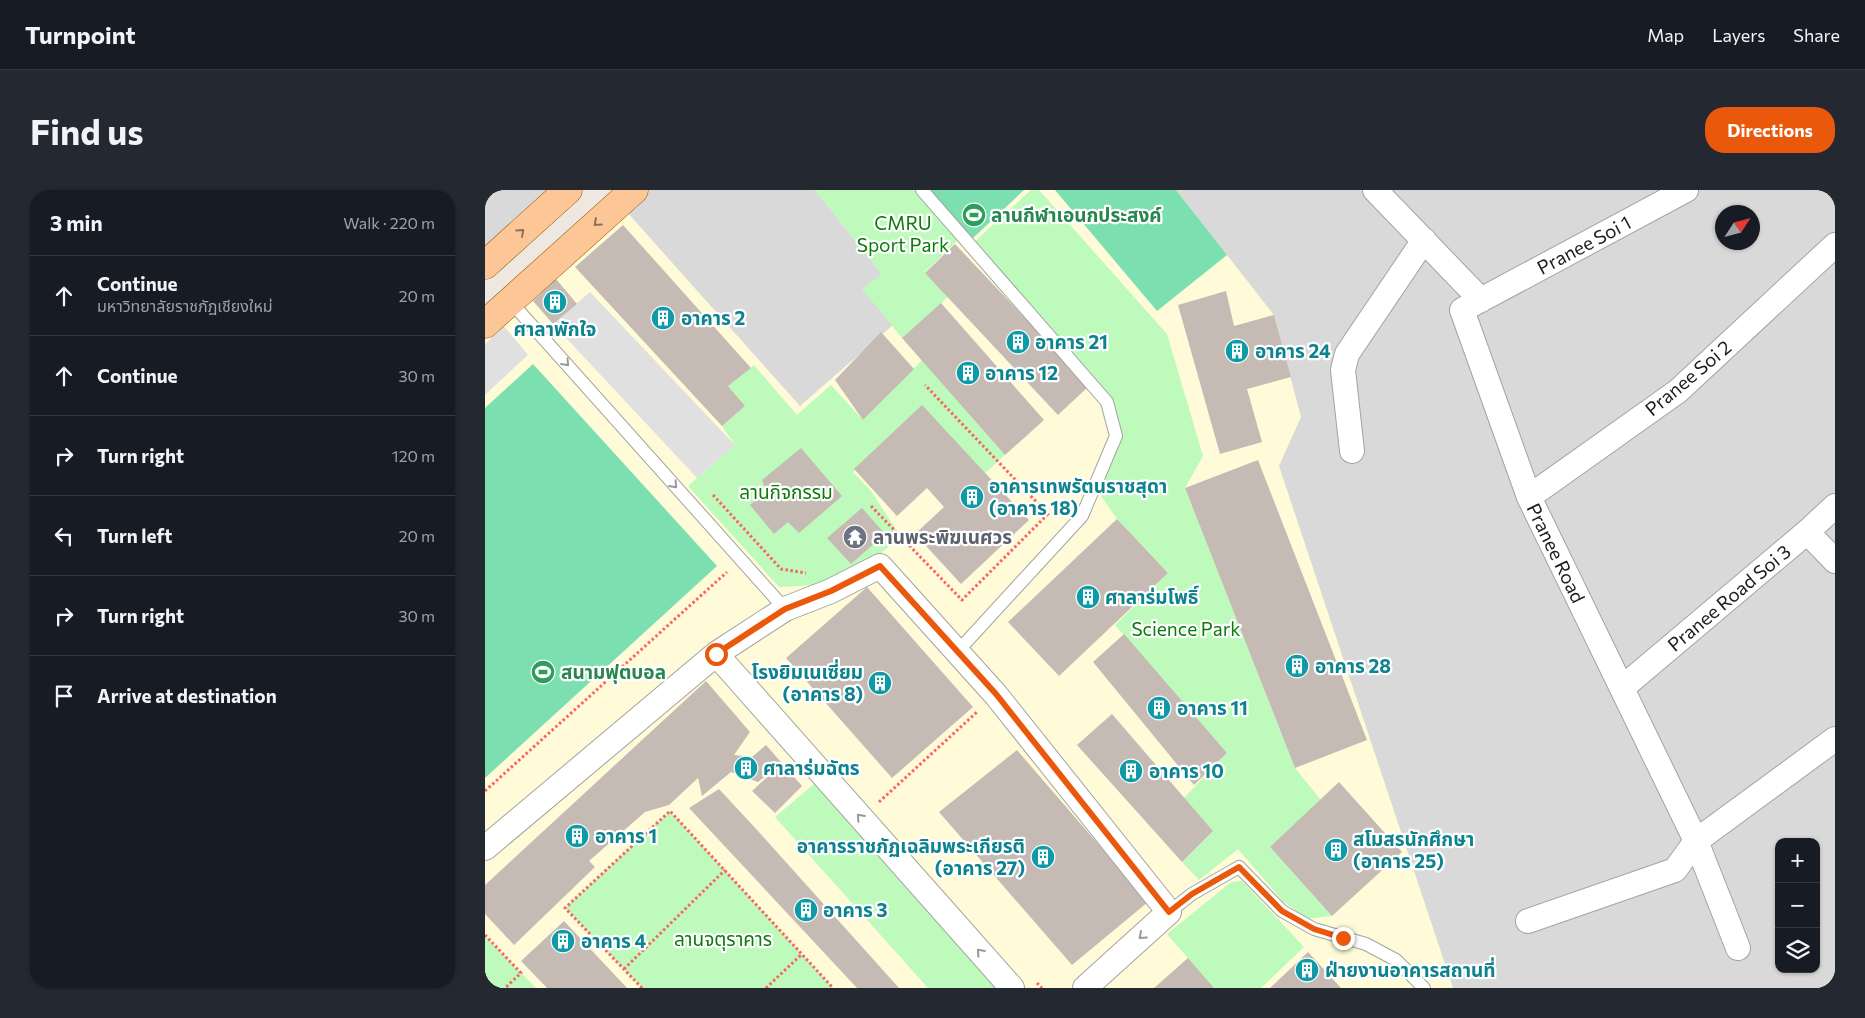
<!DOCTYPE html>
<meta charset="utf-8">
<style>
:root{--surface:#171b24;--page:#242831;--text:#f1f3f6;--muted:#9ea1a6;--line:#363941;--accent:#ea580c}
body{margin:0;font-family:Commissioner,"Noto Sans Thai",sans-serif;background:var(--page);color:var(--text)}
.controls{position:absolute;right:15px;bottom:15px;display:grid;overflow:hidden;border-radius:10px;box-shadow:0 1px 4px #0004}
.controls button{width:45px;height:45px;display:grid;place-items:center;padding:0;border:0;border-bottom:1px solid var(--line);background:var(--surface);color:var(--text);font:25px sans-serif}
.compass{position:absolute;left:1230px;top:15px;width:45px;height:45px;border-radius:50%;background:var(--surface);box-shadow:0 1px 4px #0004;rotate:54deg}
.stop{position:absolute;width:15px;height:15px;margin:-11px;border:4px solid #ea580c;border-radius:50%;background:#fff}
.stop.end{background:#ea580c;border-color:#fff;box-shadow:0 1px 5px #0008}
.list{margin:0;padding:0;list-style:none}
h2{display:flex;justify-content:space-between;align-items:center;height:65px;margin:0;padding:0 20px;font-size:21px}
h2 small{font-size:16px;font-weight:400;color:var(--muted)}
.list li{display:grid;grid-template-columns:32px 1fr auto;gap:15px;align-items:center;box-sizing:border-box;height:80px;padding:0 20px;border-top:1px solid var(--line)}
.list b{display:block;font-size:19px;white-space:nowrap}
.list p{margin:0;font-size:16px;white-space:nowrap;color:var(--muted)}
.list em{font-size:16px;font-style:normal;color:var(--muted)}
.icon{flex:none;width:28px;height:28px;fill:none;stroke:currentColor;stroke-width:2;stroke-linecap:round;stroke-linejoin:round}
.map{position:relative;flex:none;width:1350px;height:798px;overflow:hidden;border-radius:20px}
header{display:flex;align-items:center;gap:30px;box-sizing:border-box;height:70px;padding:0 25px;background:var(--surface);border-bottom:1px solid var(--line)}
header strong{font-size:24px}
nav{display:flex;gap:28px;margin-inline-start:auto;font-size:18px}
.intro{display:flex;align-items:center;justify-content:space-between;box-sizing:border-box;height:120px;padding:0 30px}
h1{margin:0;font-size:35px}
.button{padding:12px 22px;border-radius:20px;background:var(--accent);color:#fff;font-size:18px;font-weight:700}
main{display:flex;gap:30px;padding:0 30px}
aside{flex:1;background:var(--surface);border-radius:20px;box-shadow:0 1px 4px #0004}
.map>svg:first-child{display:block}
.residential{fill:#dad9d9;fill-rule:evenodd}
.education{fill:#fffbd8}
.park{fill:#bdfabb}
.pitch{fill:#7cdfaf}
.parking{fill:#e0e0e0}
.building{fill:#c5bab4}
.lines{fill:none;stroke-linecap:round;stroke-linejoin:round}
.service-casing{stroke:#a3a3a3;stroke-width:14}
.minor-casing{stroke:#a3a3a3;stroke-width:26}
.primary-casing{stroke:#935300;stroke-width:29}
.path{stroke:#fc6363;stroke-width:3;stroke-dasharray:2.5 2.5;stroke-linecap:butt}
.service{stroke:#fff;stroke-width:12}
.minor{stroke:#fff;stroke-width:24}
.primary{stroke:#fdc696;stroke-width:28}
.oneway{stroke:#8c7159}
.oneway2{stroke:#999}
.route{stroke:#ea580c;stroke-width:6}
.labels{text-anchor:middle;stroke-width:4.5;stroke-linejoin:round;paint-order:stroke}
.leisure-label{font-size:19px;font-weight:bold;fill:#27864d;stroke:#fff;text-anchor:start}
.park-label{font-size:19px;fill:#0b7b09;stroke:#fff}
.street-label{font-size:19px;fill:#1c1c1c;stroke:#fff}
.culture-label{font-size:19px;font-weight:bold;fill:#0d838f;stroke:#fff;text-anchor:start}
.worship-label{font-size:19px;font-weight:bold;fill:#5b616d;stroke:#fff;text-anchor:start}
</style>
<header>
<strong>Turnpoint</strong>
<nav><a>Map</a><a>Layers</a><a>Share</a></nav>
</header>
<div class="intro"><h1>Find us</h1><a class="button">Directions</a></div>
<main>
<aside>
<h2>3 min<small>Walk · 220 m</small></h2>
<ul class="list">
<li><svg class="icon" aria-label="ahead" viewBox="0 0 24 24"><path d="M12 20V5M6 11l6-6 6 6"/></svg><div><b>Continue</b><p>มหาวิทยาลัยราชภัฏเชียงใหม่</p></div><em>20 m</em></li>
<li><svg class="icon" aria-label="ahead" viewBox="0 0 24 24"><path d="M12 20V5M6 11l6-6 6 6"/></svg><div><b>Continue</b></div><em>30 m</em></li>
<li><svg class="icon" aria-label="right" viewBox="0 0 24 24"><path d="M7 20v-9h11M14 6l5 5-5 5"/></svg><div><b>Turn right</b></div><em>120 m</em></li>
<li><svg class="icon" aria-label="left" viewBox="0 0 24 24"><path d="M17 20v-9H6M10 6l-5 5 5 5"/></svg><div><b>Turn left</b></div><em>20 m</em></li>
<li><svg class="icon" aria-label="right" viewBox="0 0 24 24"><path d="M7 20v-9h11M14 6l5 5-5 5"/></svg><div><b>Turn right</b></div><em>30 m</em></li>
<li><svg class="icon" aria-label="arrive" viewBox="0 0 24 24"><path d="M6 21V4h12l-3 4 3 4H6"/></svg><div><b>Arrive at destination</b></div></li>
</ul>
</aside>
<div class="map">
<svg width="1350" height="798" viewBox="0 0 1350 798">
<rect width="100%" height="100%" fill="#eee8e1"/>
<!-- residential -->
<path class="residential" d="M0,0H65L0,60Z
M165,0H1350V798H0L141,21ZM1238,22H1268V52H1238ZM1294,652H1331V779H1294Z"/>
<!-- education -->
<path class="education" d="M330,0H691L789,125L816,227L794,276L968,798H0V148L141,21L315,216L408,135L397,84Z"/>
<!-- park -->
<path class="park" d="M330,0H437L477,46L440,82L463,107L417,148L377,99L397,84Z
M546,0H554L682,144L718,266L700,298L810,578L836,610L785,657L847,726L822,729L798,711L753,659L714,690L697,672L728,641L699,608L742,563L630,435L683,383L632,329L614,303L631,246L622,212L486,55Z
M437,170L520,265L500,283L437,216L368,282L386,301L416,347L392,366L334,395L294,397L203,296L250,255L237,236L260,216L243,196L269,175L312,225L346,195L378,230Z
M335,589L520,798H443L290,627Z
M185,621L348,798H157L80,718Z
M757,691L819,757L776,798H729L682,744L746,692Z
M0,746L51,798H0Z"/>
<!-- pitch -->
<path class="pitch" d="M443,0H539L487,49Z
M570,0H691L742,65L672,121Z
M48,174L232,376L0,588V218Z"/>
<!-- parking -->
<path class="parking" d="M105,102L250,255L212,288L68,134Z
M19,136L43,165L0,205V154Z"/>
<!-- building -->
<path class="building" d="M138,35L266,178L243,196L260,216L237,236L90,77Z
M470,54L604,196L573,225L440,83Z
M71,89L92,114L68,134L48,111Z
M741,101L749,136L789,125L806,187L762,199L777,252L735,264L693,115Z
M456,113L559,230L520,265L417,148Z
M396,142L429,179L378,230L350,190Z
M437,215L544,330L476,394L430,344L459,317L442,298L412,326L369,279Z
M316,258L357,306L314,343L303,332L289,344L265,315L281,301L277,290Z
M773,270L882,550L810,578L700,298Z
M377,318L400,344L366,374L342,348Z
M632,329L683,383L574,486L523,432Z
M382,397L488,517L407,588L301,468Z
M639,444L742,563L709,595L608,472Z
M221,491L265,542L249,565L267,567L281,555L317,596L290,623L267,601L295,575L273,592L246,582L217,606L213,588L184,615L160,622L104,671L110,677L29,755L0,724V695Z
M627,524L728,641L697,672L592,555Z
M532,560L663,712L587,775L454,622Z
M854,592L917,662L847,726L785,657Z
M234,599L273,641L414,798H372L204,618Z
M79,731L142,798H62L36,771Z
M823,762L856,798H785Z
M703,768L729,798H669Z"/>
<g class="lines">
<!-- service casing -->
<g class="service-casing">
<path id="service" d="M437,0L622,212L631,246L597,326L473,461
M25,111L300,419
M684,722L707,704L754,677L797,721L829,739L881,754L911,770L939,798"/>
</g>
<!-- minor casing -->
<g class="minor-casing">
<path id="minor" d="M890,0L996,110
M1201,0L977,120L1044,307L1211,651L1253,758
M867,261L858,180L862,164L939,50
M1044,307L1193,201L1350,55
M1322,342L1350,371
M231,464L527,798
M1137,498L1322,342L1350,316
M0,658L231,464L300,419L346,401L395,376L511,505L684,722L600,798
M1043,731L1190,680L1211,651L1350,549"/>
</g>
<!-- primary casing -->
<g class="primary-casing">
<path id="primary" d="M0,75L83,0
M0,134L149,0"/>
</g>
<!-- path -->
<path class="path" d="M228,305L296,379L321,383
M386,316L477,410L563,324L440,195
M0,601L242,382
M394,612L492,522
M0,745L36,783L20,798
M139,779L240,680
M552,793L557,798
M157,798L80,718L185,621L348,798
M281,798L317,764"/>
<!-- service -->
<use href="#service" class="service"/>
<!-- minor -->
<use href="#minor" class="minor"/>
<!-- primary -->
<use href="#primary" class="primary"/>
</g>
<!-- one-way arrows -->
<defs><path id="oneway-chevron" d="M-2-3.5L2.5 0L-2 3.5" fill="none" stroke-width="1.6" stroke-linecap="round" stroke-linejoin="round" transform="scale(1.25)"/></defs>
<g class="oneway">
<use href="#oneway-chevron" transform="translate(112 33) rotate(138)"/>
<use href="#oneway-chevron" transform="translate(36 42) rotate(-42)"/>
</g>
<g class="oneway2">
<use href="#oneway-chevron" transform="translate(81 173) rotate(48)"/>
<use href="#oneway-chevron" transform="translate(189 295) rotate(48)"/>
<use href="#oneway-chevron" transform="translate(375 627) rotate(-132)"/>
<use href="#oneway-chevron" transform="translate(657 746) rotate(138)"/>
<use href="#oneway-chevron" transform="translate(495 762) rotate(-132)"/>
</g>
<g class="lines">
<!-- route -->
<path class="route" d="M231,464L300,419L346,401L395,376L511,504L684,722L707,704L754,677L797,721L829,739L858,748"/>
</g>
<!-- icons -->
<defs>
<g id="stadium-disc" transform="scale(1.25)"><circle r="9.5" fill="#2e9e5b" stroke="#fff"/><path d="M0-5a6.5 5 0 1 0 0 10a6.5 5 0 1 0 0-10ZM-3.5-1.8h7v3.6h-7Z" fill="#fff"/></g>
<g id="building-disc" transform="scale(1.25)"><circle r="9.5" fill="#0f9aa8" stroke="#fff"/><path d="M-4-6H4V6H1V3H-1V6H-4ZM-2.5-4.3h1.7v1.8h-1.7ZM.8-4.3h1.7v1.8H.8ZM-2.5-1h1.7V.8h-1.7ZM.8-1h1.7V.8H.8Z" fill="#fff"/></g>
<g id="temple-disc" transform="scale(1.25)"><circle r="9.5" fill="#6b7280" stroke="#fff"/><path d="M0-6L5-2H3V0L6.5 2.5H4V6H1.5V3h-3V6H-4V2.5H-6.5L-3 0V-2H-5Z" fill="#fff"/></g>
</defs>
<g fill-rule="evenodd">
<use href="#stadium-disc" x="489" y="25"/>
<use href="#building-disc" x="70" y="112"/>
<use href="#building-disc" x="178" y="128"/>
<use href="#building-disc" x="533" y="152"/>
<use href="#building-disc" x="752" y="161"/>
<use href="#building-disc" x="483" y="183"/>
<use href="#building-disc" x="487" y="307"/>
<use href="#temple-disc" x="370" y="347"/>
<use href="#building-disc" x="603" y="407"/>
<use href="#building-disc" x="812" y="476"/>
<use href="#stadium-disc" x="58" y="482"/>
<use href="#building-disc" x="395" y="493"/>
<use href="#building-disc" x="674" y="518"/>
<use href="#building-disc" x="261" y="578"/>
<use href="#building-disc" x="646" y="581"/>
<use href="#building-disc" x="92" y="646"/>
<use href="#building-disc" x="851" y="660"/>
<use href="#building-disc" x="558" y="667"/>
<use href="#building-disc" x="321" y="720"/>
<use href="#building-disc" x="78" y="751"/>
<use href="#building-disc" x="822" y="780"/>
</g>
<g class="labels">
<!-- leisure labels -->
<g class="leisure-label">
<text x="506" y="32">ลานกีฬาเอนกประสงค์</text>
<text x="76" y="489">สนามฟุตบอล</text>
</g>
<!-- park labels -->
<g class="park-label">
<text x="418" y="40">CMRU<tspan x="418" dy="22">Sport Park</tspan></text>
<text x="301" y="309">ลานกิจกรรม</text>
<text x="701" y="446">Science Park</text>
<text x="238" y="756">ลานจตุราคาร</text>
</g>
<!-- street labels -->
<g class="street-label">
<text transform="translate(1099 55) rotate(-28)" y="7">Pranee Soi 1</text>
<text transform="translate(1203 188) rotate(-40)" y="7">Pranee Soi 2</text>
<text transform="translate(1071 363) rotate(64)" y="7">Pranee Road</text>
<text transform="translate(1244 408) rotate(-40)" y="7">Pranee Road Soi 3</text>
</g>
<!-- culture labels -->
<g class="culture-label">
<text x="196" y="135">อาคาร 2</text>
<text x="70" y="146" text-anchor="middle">ศาลาพักใจ</text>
<text x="550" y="159">อาคาร 21</text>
<text x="770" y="168">อาคาร 24</text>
<text x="500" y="190">อาคาร 12</text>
<text x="504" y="303">อาคารเทพรัตนราชสุดา<tspan x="504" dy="22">(อาคาร 18)</tspan></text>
<text x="620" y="414">ศาลาร่มโพธิ์</text>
<text x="830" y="483">อาคาร 28</text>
<text x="378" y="489" text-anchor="end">โรงยิมเนเซี่ยม<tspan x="378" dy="22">(อาคาร 8)</tspan></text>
<text x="692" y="525">อาคาร 11</text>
<text x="278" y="585">ศาลาร่มฉัตร</text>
<text x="664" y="588">อาคาร 10</text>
<text x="110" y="653">อาคาร 1</text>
<text x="868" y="656">สโมสรนักศึกษา<tspan x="868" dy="22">(อาคาร 25)</tspan></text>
<text x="540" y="663" text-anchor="end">อาคารราชภัฏเฉลิมพระเกียรติ<tspan x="540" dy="22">(อาคาร 27)</tspan></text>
<text x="338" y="727">อาคาร 3</text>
<text x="96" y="758">อาคาร 4</text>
<text x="840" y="787">ฝ่ายงานอาคารสถานที่</text>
</g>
<!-- worship labels -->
<g class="worship-label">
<text x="388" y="354">ลานพระพิฆเนศวร</text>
</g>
</g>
</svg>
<div class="controls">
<button>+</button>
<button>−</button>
<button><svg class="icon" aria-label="layers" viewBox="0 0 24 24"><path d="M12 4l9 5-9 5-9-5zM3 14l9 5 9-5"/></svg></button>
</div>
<svg class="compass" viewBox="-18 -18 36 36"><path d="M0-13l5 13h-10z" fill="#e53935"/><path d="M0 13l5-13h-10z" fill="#9ea1a6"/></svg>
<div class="stop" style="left:231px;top:464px"></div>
<div class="stop end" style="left:858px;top:748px"></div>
</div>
</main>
